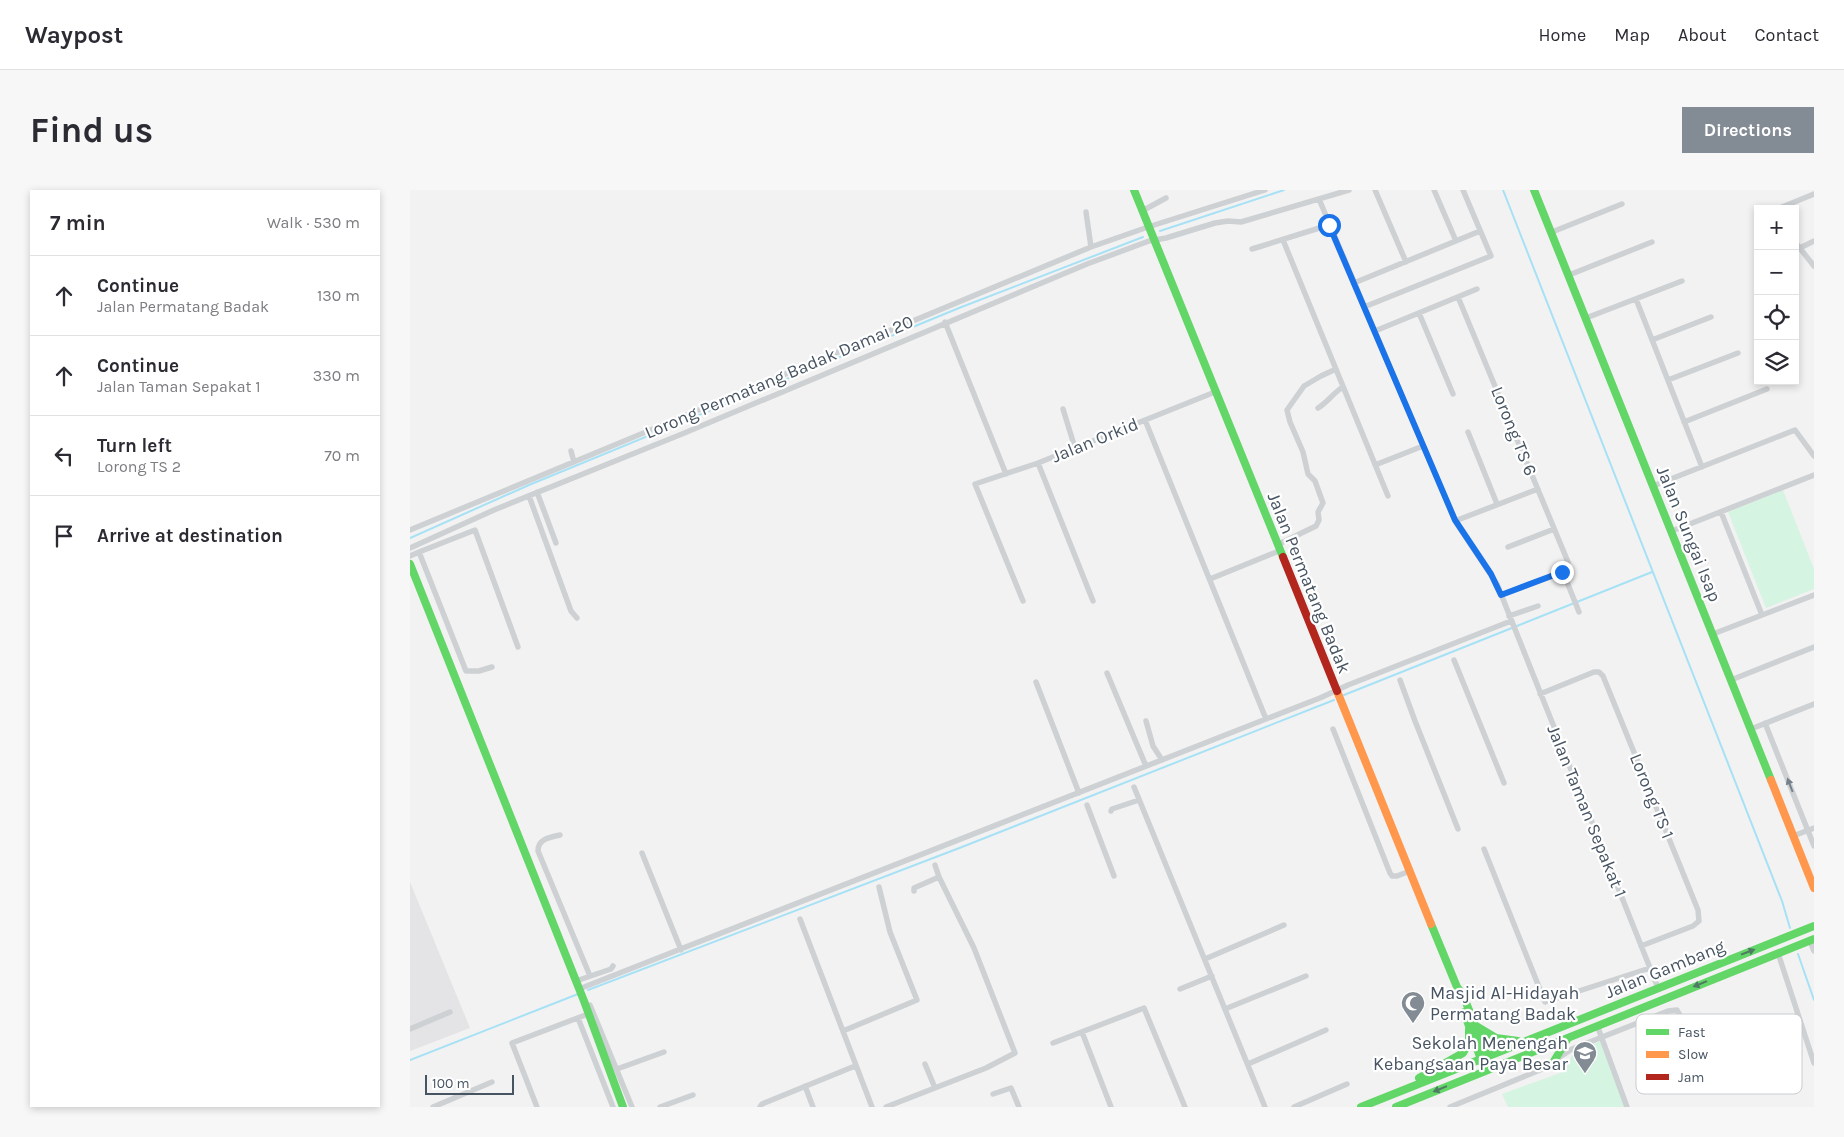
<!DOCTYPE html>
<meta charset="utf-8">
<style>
:root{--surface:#fff;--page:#f7f7f7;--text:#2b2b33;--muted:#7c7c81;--line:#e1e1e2;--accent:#838b94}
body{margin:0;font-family:Karla,sans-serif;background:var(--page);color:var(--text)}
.controls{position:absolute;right:15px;top:15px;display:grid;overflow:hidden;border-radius:0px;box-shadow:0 2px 8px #0003}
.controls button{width:45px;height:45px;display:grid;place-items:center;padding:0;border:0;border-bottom:1px solid var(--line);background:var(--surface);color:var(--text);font:25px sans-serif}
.scale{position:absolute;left:15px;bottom:12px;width:89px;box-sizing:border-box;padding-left:5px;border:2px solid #475462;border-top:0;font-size:14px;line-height:18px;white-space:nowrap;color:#475462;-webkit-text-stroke:4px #fff;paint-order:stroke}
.stop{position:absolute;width:15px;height:15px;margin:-11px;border:4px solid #1a73e8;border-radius:50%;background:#fff}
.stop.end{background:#1a73e8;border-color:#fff;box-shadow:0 1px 5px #0008}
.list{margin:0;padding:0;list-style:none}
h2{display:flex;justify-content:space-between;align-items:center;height:65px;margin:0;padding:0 20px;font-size:21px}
h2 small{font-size:16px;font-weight:400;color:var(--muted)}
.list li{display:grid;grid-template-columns:32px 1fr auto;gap:15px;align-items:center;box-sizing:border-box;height:80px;padding:0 20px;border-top:1px solid var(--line)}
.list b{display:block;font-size:19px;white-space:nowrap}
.list p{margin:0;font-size:16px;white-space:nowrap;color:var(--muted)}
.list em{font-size:16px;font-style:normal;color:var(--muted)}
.icon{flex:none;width:28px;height:28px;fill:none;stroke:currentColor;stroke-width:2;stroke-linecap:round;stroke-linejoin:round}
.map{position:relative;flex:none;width:1404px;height:917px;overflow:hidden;border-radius:0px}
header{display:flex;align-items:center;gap:30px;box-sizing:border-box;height:70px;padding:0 25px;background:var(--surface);border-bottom:1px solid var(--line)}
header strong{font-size:24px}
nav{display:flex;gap:28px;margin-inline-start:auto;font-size:18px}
.intro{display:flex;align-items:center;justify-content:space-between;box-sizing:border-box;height:120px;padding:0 30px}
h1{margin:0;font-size:35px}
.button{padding:12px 22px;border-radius:0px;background:var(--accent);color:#fff;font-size:18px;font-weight:700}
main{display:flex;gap:30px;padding:0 30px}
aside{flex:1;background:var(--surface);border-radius:0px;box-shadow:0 2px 8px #0003}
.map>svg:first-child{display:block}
.education{fill:#e4e3e5}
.green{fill:#d5f4e2}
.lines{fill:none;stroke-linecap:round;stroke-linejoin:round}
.stream{stroke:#a6e1f5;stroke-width:2}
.street{stroke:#ced1d3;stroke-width:5.5}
.fast{stroke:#63d668;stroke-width:8}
.slow{stroke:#ff974d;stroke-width:8}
.jam{stroke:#b3261e;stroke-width:8}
.oneway{fill:#76808a}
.oneway2{fill:#4f7b64}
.route{stroke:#1a73e8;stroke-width:6}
.labels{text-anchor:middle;stroke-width:4.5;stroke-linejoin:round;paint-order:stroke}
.street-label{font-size:18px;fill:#475462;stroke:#fff}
.poi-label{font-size:18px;fill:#475462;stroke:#fff;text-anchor:start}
.key{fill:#fff;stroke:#c8ccd0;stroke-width:1}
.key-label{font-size:14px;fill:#475462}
</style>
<header>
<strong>Waypost</strong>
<nav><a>Home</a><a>Map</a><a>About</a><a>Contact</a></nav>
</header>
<div class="intro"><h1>Find us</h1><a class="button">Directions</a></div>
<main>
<aside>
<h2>7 min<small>Walk · 530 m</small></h2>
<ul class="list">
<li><svg class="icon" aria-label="ahead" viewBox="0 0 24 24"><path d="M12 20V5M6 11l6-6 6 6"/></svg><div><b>Continue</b><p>Jalan Permatang Badak</p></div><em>130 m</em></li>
<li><svg class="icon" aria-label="ahead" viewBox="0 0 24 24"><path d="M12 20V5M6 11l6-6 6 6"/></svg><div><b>Continue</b><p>Jalan Taman Sepakat 1</p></div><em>330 m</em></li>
<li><svg class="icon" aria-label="left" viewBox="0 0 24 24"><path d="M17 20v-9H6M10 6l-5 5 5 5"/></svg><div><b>Turn left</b><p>Lorong TS 2</p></div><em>70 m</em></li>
<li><svg class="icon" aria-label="arrive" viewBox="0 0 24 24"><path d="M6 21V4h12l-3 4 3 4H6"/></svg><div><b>Arrive at destination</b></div></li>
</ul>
</aside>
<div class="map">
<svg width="1404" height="917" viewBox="0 0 1404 917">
<rect width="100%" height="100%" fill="#f3f2f2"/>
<!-- education -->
<path class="education" d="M0,692L60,838L0,861Z"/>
<!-- green -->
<path class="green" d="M1373,300L1404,379V399L1356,418L1318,322Z
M1191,851L1215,917H1098L1092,904L1153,882L1165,860Z"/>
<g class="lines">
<!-- stream -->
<path class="stream" d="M1093,0L1372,711L1380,738
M750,41L874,0
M0,348L119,295L549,118L733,47
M934,505L1242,382
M1388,764L1404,810
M178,800L552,657L924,510
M0,870L168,804"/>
<!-- street -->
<path class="street" d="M965,0L996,72
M1024,0L1046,51
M909,9L1045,331L1087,394L1248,798
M1367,19L1404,4
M732,21L756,8
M676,22L681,57
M1142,42L1212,14
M873,50L978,306
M1385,52L1404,76
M1390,58L1404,51
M842,59L919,35
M1159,85L1242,52
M944,93L1070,41
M1048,107L1158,372V377L1153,382L1091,405
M1226,109L1292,277
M954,117L1081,66L1053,0
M1009,123L1043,204
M1176,128L1272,91
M535,132L596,284
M965,141L1067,99
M1242,150L1301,127
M1258,190L1328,163
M908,218C918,212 923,203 933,197
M653,219L665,258
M735,230L856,529
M1274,232L1357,199
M1058,242L1087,314
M161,261L164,272
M628,273L683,411
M965,275L1013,256
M1243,296L1385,240L1404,266
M127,302L146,353
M119,306L161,421L167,428
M1311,322L1352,425
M1045,331L1128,299
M0,340L681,57L738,37L855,0
M1262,341L1404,285
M867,355L906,336L909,330L908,322L913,313L905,291L898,284L893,262L880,232L877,220L894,196L911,186L926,179
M1098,357L1144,339
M0,358L84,320L272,244L677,74L739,51L756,48L805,33L818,31L831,32L939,0
M9,362L65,340L108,457
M0,366L9,362L56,481H69L82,477
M1153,382L1169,422
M800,389L869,361
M613,411L565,294L628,273L805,202
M1099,426L1128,416
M1303,444L1404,405
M1044,470L1094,593
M697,483L736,576
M990,490L1005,531L1048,639
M1321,490L1404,457
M626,492L669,603
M1130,504L1184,482H1189L1193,486L1288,720L1289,731L1283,736L1231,756
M736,531L743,556L752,570
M1355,533L1404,656
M923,539L980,683L982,686H987L1000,681
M1341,539L1404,514
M724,597L855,917
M677,615L704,686
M701,621L702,619L729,610
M150,645C140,647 128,649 128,661L180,786
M1383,646L1404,638
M1074,659L1135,812L1240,778
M232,663L271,760
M504,701V698L529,687
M390,729L462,917
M1400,751L1404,761
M1368,763L1404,873
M795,769L874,735
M166,791L201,779L203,776
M169,799L856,529L910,508L938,495L1101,431
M770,799L802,786
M180,815L222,917
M815,819L896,786
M168,828L203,917
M1187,835L1217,917
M0,839L40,822
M433,841L507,810L480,742L469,697
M672,842L701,917
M643,853L734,818L775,917
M515,874L525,898
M838,874L916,840
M207,879L254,862
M395,896L403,917
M583,904L601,898L609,917
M23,917L82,892
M127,917L102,853L178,824
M250,917L283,905
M350,917L352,914L445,876
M476,917L576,878L605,863L564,758L529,687L525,675
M884,917L937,894
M1040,917L1130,880L1162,859L1258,821L1267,820L1271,827"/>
<!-- fast -->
<path class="fast" d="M724,0L873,367
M1124,0L1361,590
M0,374L174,811L213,917
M1021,734L1047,797L1053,805L1082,878
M1054,822L1075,881
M1066,836L1086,848L1108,851
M1144,871L1158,848
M1009,888L1053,863L1059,853V839
M951,917L1404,736
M986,917L1404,749"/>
<!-- slow -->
<path class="slow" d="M927,501L1021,734
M1361,590L1404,698"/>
<!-- jam -->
<path class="jam" d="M873,367L927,501"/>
</g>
<!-- one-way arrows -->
<defs><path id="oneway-solid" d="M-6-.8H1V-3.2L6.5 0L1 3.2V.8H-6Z" transform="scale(1.25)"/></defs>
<use class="oneway" href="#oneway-solid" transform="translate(1380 595) rotate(-111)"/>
<g class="oneway2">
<use href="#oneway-solid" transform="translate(1338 762) rotate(-21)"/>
<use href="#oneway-solid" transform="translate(1290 794) rotate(158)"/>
<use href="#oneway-solid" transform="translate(1030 899) rotate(158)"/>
</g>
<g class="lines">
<!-- route -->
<path class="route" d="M919,35L1045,330L1081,384L1091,405L1152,382"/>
</g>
<!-- icons -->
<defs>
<g id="mosque-pin" transform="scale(1.25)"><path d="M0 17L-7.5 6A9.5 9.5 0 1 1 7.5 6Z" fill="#838b94" stroke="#fff"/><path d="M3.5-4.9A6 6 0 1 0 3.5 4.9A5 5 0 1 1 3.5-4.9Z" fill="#fff"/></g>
<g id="school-pin" transform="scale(1.25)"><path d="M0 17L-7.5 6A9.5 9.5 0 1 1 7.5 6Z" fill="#838b94" stroke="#fff"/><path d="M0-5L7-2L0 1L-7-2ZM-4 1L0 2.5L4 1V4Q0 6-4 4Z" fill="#fff"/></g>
</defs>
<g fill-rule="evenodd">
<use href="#mosque-pin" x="1003" y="813"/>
<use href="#school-pin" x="1175" y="863"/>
</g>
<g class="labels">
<!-- street labels -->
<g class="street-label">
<text transform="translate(369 187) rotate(-23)" y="6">Lorong Permatang Badak Damai 20</text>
<text transform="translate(1104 241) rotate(68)" y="6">Lorong TS 6</text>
<text transform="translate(685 250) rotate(-22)" y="6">Jalan Orkid</text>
<text transform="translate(1279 344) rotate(68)" y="6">Jalan Sungai Isap</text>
<text transform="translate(899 393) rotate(68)" y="6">Jalan Permatang Badak</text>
<text transform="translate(1242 606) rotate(68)" y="6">Lorong TS 1</text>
<text transform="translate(1177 621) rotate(68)" y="6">Jalan Taman Sepakat 1</text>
<text transform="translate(1255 779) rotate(-22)" y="6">Jalan Gambang</text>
</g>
<!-- poi labels -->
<g class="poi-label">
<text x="1020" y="809">Masjid Al-Hidayah<tspan x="1020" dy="21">Permatang Badak</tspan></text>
<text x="1158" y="859" text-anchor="end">Sekolah Menengah<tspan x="1158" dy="21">Kebangsaan Paya Besar</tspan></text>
</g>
</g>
<!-- legend -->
<rect x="1226" y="824" width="166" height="80" rx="8" class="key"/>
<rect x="1236" y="839" width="23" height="6" fill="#63d668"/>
<rect x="1236" y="861" width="23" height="7" fill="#ff974d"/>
<rect x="1236" y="884" width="23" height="6" fill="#b3261e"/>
<g class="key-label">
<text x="1268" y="847">Fast</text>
<text x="1268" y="869">Slow</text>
<text x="1268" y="892">Jam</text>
</g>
</svg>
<div class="controls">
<button>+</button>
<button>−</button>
<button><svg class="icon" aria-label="locate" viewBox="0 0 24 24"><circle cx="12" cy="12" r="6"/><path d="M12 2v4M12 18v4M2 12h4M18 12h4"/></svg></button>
<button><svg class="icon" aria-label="layers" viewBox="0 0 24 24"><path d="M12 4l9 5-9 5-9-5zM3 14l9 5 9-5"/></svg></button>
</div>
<div class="scale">100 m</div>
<div class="stop" style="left:919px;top:35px"></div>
<div class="stop end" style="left:1152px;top:382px"></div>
</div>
</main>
